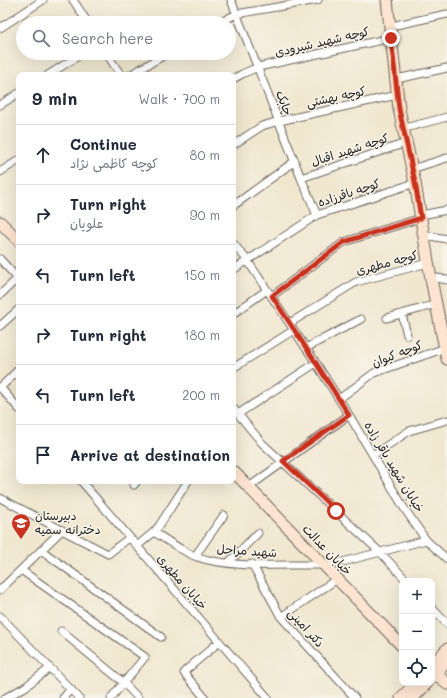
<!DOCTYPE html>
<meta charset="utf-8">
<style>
:root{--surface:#fff;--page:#f2f2f3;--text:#1f2937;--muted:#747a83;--line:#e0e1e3}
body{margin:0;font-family:Mali,"Playpen Sans Arabic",sans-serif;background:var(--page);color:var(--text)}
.controls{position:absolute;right:12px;bottom:12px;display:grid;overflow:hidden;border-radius:8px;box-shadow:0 4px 16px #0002}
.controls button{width:36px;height:36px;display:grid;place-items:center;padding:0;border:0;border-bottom:1px solid var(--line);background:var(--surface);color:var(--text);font:20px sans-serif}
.stop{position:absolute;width:12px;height:12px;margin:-9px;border:3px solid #c8321e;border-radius:50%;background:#fff}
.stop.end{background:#c8321e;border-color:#fff;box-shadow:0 1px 4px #0008}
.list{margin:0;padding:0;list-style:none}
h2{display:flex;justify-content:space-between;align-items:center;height:52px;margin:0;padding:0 16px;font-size:17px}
h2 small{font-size:13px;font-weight:400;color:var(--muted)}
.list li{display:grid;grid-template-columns:26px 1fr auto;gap:12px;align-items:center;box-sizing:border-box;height:60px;padding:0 16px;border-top:1px solid var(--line)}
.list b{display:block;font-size:15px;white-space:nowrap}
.list p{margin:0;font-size:13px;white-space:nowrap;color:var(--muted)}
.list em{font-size:13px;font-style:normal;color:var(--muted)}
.icon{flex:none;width:22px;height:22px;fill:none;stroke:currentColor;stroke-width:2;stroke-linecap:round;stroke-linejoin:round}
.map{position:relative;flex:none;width:447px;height:698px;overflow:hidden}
.search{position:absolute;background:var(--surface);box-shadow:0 4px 16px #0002;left:16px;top:16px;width:220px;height:44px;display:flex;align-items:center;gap:10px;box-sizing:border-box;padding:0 14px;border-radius:22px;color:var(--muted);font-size:15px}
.panel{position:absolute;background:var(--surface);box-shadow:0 4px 16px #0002;left:16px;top:72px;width:220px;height:412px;border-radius:8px}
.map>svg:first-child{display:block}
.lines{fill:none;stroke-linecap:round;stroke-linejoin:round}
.street-casing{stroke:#67635b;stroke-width:9}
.secondary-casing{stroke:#67635b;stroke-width:13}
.street{stroke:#fff;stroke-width:7}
.secondary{stroke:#fde4d0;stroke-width:11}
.route{stroke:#c8321e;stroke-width:5}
.labels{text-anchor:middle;stroke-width:3;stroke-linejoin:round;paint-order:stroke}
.street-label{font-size:12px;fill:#1c1c1c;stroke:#f7f3e8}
.poi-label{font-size:12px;fill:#1c1c1c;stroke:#f7f3e8;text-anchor:start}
</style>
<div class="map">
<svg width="447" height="698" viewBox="0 0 447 698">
<rect width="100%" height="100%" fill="#f7f3e8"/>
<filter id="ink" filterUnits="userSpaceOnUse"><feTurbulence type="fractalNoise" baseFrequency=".025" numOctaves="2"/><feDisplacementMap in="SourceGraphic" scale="8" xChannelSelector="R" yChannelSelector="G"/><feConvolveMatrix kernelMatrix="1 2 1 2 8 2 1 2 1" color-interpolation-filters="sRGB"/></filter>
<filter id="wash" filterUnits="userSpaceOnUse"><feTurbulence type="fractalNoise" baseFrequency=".012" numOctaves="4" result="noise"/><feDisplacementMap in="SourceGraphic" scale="16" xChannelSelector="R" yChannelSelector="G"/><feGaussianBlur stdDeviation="0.9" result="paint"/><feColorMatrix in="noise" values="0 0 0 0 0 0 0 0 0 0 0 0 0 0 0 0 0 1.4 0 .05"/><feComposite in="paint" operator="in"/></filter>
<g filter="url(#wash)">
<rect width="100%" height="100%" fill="#f1e7cf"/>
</g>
<g filter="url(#ink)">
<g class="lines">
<!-- street casing -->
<g class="street-casing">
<path id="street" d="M73,0L88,23
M231,0L301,178L317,215
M220,23L236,14L318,0
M396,25L447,14
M0,28L43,0
M106,53L121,75
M48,75L83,53
M130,75L168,53
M401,78L447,68
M233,79L242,74L258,67L391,38
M0,105L19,93
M409,127L447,117
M233,145L262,126L279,121L397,95
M418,167L447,158
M0,172L19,160
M301,178L406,143
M233,206L295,161
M426,214L447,210
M430,236L447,239
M233,243L247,260L316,363L349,415L404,508L426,540L447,559
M0,259L19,280
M233,270L317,215L415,183
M437,278L447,280
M0,295L19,277
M272,296L344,242L421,218
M233,314L267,290
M402,314L407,335
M387,318L437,304
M290,323L356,282L428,263
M0,326L19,309
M306,348L361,319
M233,368L294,330
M0,387L19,409
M0,388L19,369
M339,399L374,373L445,348
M233,408L262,443L381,553L407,581
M238,414L316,363
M373,455L409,431L447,420
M81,481L268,698
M253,484L349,415
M134,485L137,481
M0,498L108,554L129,538
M154,532C165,539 185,553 197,557C233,569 283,564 322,565
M137,546L154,532L159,526L188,481
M41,550L161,637
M195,556L224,515
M228,563L258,533
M252,564L281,617L355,698
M331,565L426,540
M21,570L145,657L111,698
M0,590L62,530
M432,608L447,624
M0,616L79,698
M281,617L337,579
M61,631L124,683L138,698
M5,698L25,687L50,668
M63,698L71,689
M205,698L184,673L185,671L219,642"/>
</g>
<!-- secondary casing -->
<g class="secondary-casing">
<path id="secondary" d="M387,0L399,109L415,183L431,279L447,359
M0,222L19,241
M233,471L402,646
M432,666L447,649
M432,669L447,684
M432,678L447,661
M401,698L416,683
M413,698L427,683"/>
</g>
<!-- street -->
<use href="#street" class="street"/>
<!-- secondary -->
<use href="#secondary" class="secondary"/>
</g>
</g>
<g class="lines" filter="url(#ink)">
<!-- route -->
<path class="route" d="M336,511L283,461L349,415L316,363L272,296L344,242L421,218L415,182L399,109L391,38"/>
</g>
<!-- icons -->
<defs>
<g id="school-pin" transform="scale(1)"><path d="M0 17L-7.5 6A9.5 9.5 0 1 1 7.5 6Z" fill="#c8321e" stroke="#f7f3e8"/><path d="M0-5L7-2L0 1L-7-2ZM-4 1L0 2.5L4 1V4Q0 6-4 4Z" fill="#fff"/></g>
</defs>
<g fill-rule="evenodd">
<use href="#school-pin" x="21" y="523"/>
</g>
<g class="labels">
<!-- street labels -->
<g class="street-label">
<text transform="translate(322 42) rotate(-13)" y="4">کوچه شهید شیرودی</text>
<text transform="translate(336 97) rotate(-12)" y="4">کوچه بهشتی</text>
<text transform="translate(284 103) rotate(69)" y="4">چابک</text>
<text transform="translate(350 150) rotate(-18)" y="4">کوچه شهید اقبال</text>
<text transform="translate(349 193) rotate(-18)" y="4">کوچه باقرزاده</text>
<text transform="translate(387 263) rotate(-15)" y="4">کوچه مطهری</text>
<text transform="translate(397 354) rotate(-21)" y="4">کوچه کیوان</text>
<text transform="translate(394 467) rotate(59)" y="4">خیابان شهید باقر زاده</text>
<text transform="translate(327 550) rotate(46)" y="4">خیابان عدالت</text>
<text transform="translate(247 551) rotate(4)" y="4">شهید مراحل</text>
<text transform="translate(182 582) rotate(49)" y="4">خیابان مطهری</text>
<text transform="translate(306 628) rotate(48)" y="4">دکتر امینی</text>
</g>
<!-- poi labels -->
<g class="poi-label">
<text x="35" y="520">دبیرستان<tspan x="35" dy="14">دخترانه سمیه</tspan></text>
</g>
</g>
</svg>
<div class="controls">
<button>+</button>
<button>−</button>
<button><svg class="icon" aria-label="locate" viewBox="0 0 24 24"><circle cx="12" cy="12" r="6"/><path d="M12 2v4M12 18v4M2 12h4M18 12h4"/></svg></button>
</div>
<div class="stop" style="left:336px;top:511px"></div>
<div class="stop end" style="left:391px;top:38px"></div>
<div class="search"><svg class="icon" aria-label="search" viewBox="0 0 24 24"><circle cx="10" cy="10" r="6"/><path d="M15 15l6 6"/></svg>Search here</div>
<section class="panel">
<h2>9 min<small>Walk · 700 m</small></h2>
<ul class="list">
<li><svg class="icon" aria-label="ahead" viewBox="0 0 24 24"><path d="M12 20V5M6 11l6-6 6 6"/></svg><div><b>Continue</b><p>کوچه کاظمی نژاد</p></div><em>80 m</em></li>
<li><svg class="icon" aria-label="right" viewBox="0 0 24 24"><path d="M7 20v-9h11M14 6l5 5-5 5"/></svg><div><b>Turn right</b><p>علویان</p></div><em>90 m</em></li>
<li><svg class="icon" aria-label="left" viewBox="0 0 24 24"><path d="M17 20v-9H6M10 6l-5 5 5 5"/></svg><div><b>Turn left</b></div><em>150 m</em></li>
<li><svg class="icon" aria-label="right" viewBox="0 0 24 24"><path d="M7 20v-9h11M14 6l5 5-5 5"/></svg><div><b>Turn right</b></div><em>180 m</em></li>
<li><svg class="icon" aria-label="left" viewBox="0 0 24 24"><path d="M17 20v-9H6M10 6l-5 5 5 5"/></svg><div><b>Turn left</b></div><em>200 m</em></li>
<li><svg class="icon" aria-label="arrive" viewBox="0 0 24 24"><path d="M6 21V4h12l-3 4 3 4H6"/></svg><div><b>Arrive at destination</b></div></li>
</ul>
</section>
</div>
